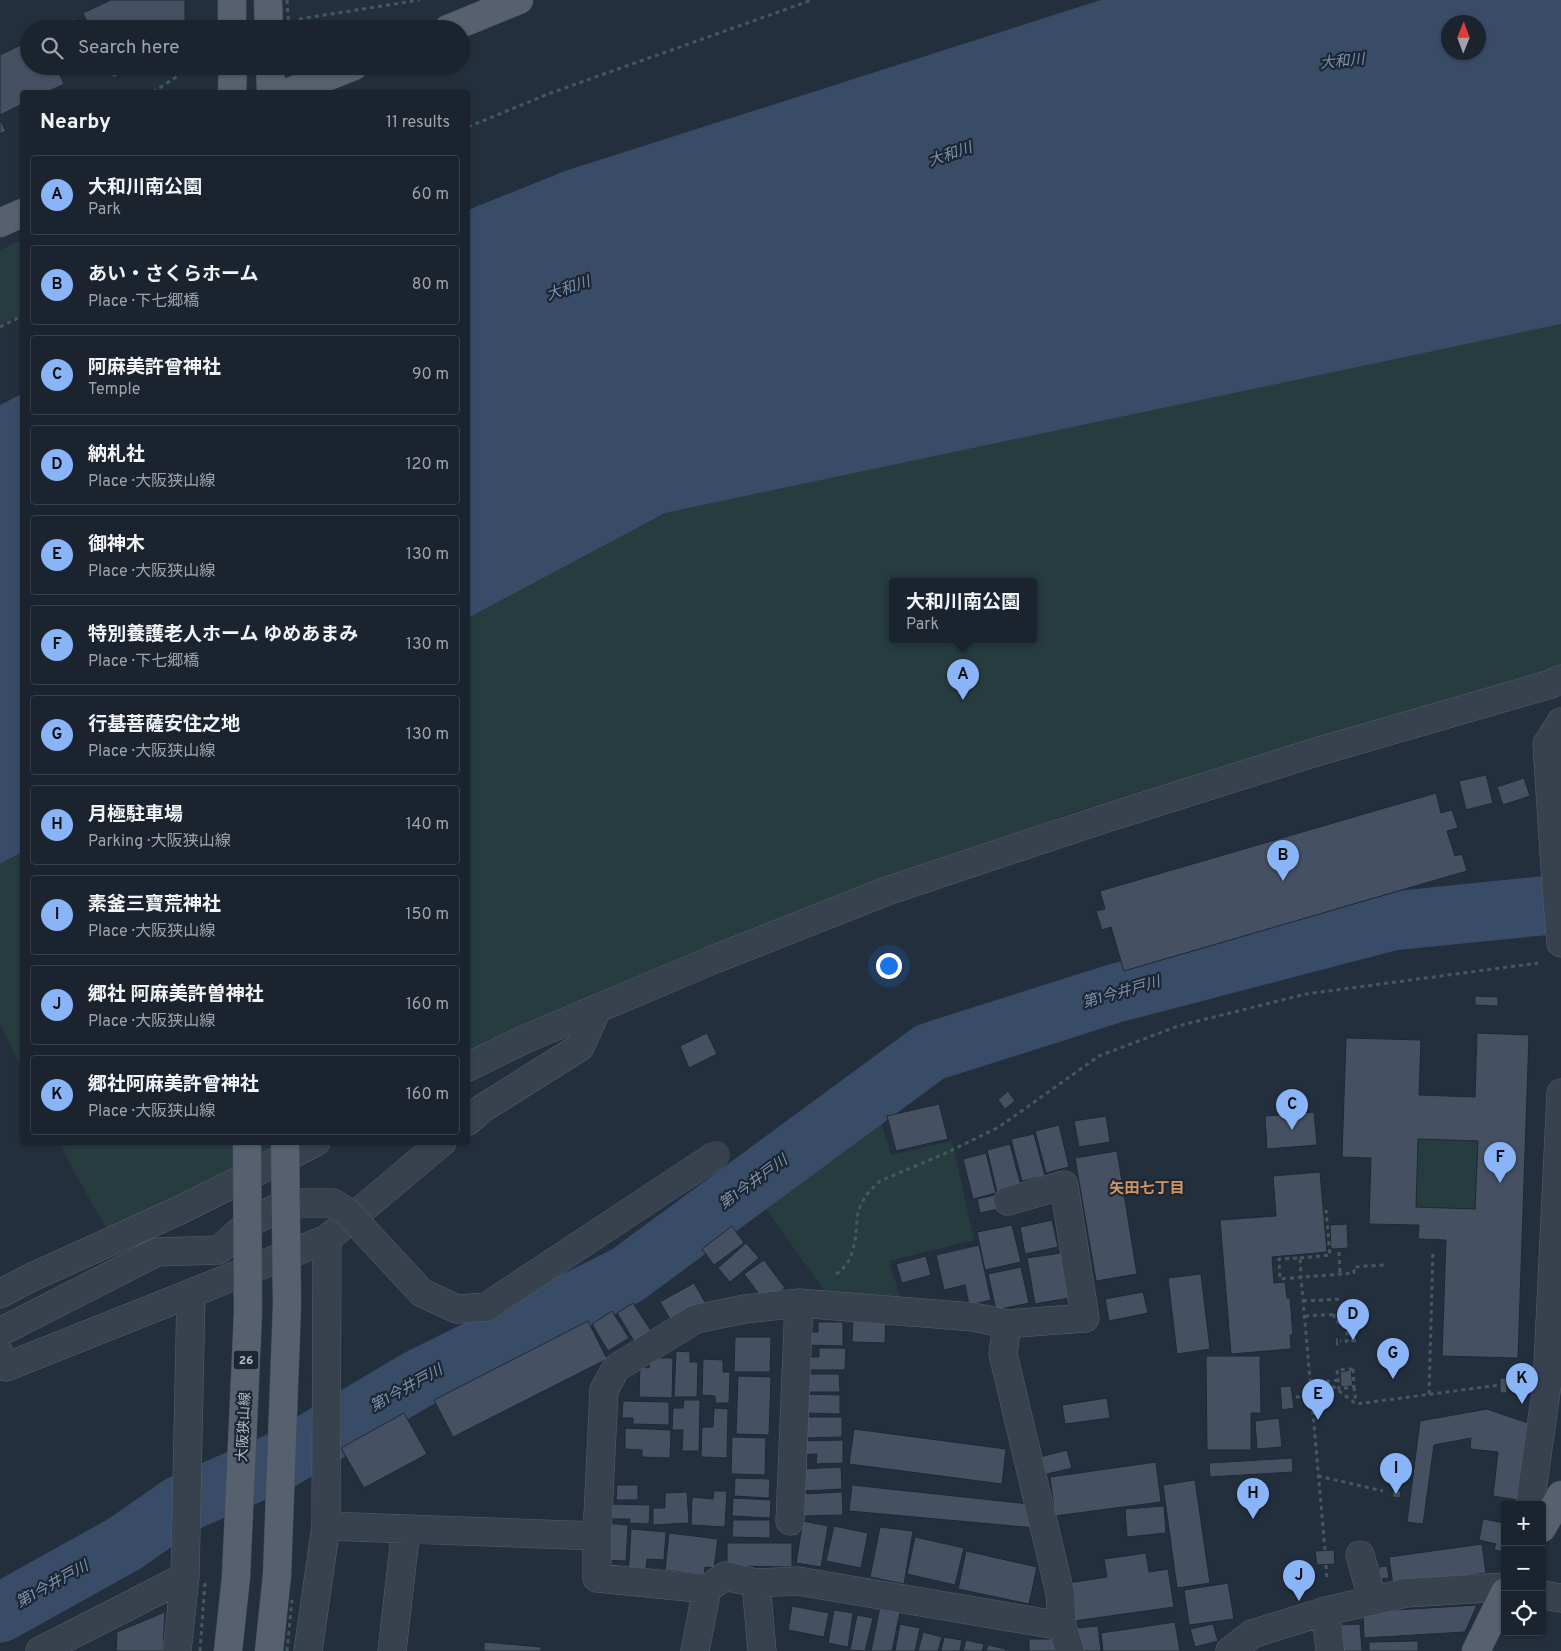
<!DOCTYPE html>
<meta charset="utf-8">
<style>
:root{--surface:#1b232e;--page:#282f3a;--text:#f1f3f6;--muted:#a0a4aa;--line:#39404a;--accent:#8ab4f8}
body{margin:0;font-family:Overpass,"Noto Sans JP",sans-serif;background:var(--page);color:var(--text)}
.controls{position:absolute;right:15px;bottom:15px;display:grid;overflow:hidden;border-radius:5px;box-shadow:0 1px 4px #0004}
.controls button{width:45px;height:45px;display:grid;place-items:center;padding:0;border:0;border-bottom:1px solid var(--line);background:var(--surface);color:var(--text);font:25px sans-serif}
.compass{position:absolute;left:1441px;top:15px;width:45px;height:45px;border-radius:50%;background:var(--surface);box-shadow:0 1px 4px #0004;rotate:1deg}
.you{position:absolute;left:888px;top:965px;width:18px;height:18px;margin:-12px;border:4px solid #fff;border-radius:50%;background:#1a73e8;box-shadow:0 0 0 8px #1a73e833}
.badge{display:grid;place-items:center;width:32px;height:32px;border-radius:50%;background:var(--accent);color:#111;font-size:16px;font-weight:700}
.pin{position:absolute;translate:-50% -41px;filter:drop-shadow(0 1px 2px #0008)}
.pin::after{content:'';position:absolute;top:26px;width:18px;height:15px;background:inherit;clip-path:polygon(0 0,100% 0,50% 100%)}
.popup{position:absolute;left:889px;top:578px;width:148px;height:65px;box-sizing:border-box;display:grid;place-content:center;border-radius:5px;background:var(--surface);filter:drop-shadow(0 1px 4px #0005);font-size:16px;white-space:nowrap;color:var(--muted)}
.popup b{font-size:19px;color:var(--text)}
.popup::after{content:'';position:absolute;left:50%;top:100%;margin-left:-10px;border:10px solid transparent;border-top-color:var(--surface)}
.list{margin:0;padding:0;list-style:none}
h2{display:flex;justify-content:space-between;align-items:center;height:65px;margin:0;padding:0 20px;font-size:21px}
h2 small{font-size:16px;font-weight:400;color:var(--muted)}
.list li{display:grid;grid-template-columns:32px 1fr auto;gap:15px;align-items:center;box-sizing:border-box;height:80px;margin:0 10px 10px;padding:0 10px;border:1px solid var(--line);border-radius:5px}
.list b{display:block;font-size:19px;white-space:nowrap}
.list p{margin:0;font-size:16px;white-space:nowrap;color:var(--muted)}
.list em{font-size:16px;font-style:normal;color:var(--muted)}
.icon{flex:none;width:28px;height:28px;fill:none;stroke:currentColor;stroke-width:2;stroke-linecap:round;stroke-linejoin:round}
.map{position:relative;flex:none;width:1561px;height:1651px;overflow:hidden}
.search{position:absolute;background:var(--surface);box-shadow:0 1px 4px #0004;left:20px;top:20px;width:450px;height:55px;display:flex;align-items:center;gap:12px;box-sizing:border-box;padding:0 18px;border-radius:28px;color:var(--muted);font-size:19px}
.panel{position:absolute;background:var(--surface);box-shadow:0 1px 4px #0004;left:20px;top:90px;width:450px;height:1055px;border-radius:5px}
.map>svg:first-child{display:block}
.green{fill:#263c3f;fill-rule:evenodd}
.water{fill:#394c67;fill-rule:evenodd}
.lines{fill:none;stroke-linecap:round;stroke-linejoin:round}
.river{stroke:#394c67;stroke-width:59}
.building{fill:#455162;stroke:#1f2835;fill-rule:evenodd}
.minor-casing{stroke:#565f6c;stroke-width:29}
.major-casing{stroke:#414a57;stroke-width:29}
.path{stroke:#44595c;stroke-width:3;stroke-dasharray:4 4;stroke-linecap:butt}
.minor{stroke:#38414e;stroke-width:28}
.major{stroke:#56606e;stroke-width:28}
.minor-bridge-casing{stroke:#565f6c;stroke-width:29;stroke-linecap:butt}
.major-bridge-casing{stroke:#414a57;stroke-width:29;stroke-linecap:butt}
.path-bridge{stroke:#44595c;stroke-width:3;stroke-dasharray:4 4;stroke-linecap:butt}
.minor-bridge{stroke:#38414e;stroke-width:28}
.major-bridge{stroke:#56606e;stroke-width:28}
.labels{text-anchor:middle;stroke-width:4.5;stroke-linejoin:round;paint-order:stroke}
.shield{fill:#1d2633;stroke:#878f9c;stroke-width:1}
.shield-label{font-size:12px;font-weight:bold;fill:#b4bcc9}
.street-label{font-size:14px;fill:#b4bcc9;stroke:#1d2633}
.water-label{font-size:15px;font-style:italic;fill:#7c92b1;stroke:#1d2633}
.neighbourhood-label{font-size:15px;font-weight:bold;fill:#d59563;stroke:#1d2633}
</style>
<div class="map">
<svg width="1561" height="1651" viewBox="0 0 1561 1651">
<rect width="100%" height="100%" fill="#242f3e"/>
<!-- green -->
<path class="green" d="M22,240V315L0,324V250Z
M1561,324V670L1143,791L1071,813L1005,838L468,1063V618L665,513ZM893,581H1033V639H893Z
M22,852V1068L0,1023V864Z
M879,1116L891,1155L952,1141L974,1240L889,1261L902,1304L828,1295L761,1203L855,1130Z
M1418,1139L1478,1141L1475,1209L1416,1207Z
M60,1143H321L114,1242L77,1177Z"/>
<!-- water -->
<path class="water" d="M1101,0H1561V324L665,513L468,618V210L565,171ZM1448,22H1478V52H1448Z
M22,394V852L0,864V405Z"/>
<g class="lines">
<!-- river -->
<path class="river" d="M0,1613L124,1544L180,1505L280,1461L416,1380L627,1275L930,1052L1116,993L1392,921L1561,904"/>
</g>
<!-- building -->
<path class="building" d="M111,0H185V29H90L83,13Z
M75,18L81,29H54Z
M29,41V66L75,67L60,75L64,84L47,92H22V104L0,115V55Z
M107,66H139L113,78Z
M141,66H161L145,74Z
M0,120L6,131L0,134Z
M1486,775L1493,803L1466,810L1459,781Z
M1524,778L1530,796L1503,805L1497,787Z
M1436,793L1441,813L1452,810L1458,828L1447,831L1455,856L1462,854L1467,871L1124,971L1111,927L1102,930L1096,911L1105,909L1100,891Z
M1475,996L1498,997V1006L1475,1005Z
M707,1033L717,1054L689,1068L680,1046Z
M1477,1033L1529,1035L1518,1358L1442,1356L1446,1240L1418,1239L1419,1225L1369,1224L1371,1158L1342,1157L1346,1038L1421,1040L1419,1095L1475,1097ZM1418,1139L1478,1141L1475,1209L1416,1207Z
M1008,1091L1015,1101L1005,1109L998,1100Z
M939,1104L948,1139L896,1151L887,1116Z
M1314,1112L1317,1145L1267,1149L1265,1116Z
M1106,1116L1110,1142L1079,1147L1074,1121Z
M1059,1125L1069,1167L1046,1173L1035,1131Z
M1034,1134L1045,1176L1022,1181L1011,1139Z
M1010,1144L1021,1186L997,1192L987,1150Z
M1117,1151L1137,1274L1096,1281L1075,1158Z
M986,1153L996,1193L973,1199L963,1159Z
M1320,1172L1327,1252L1272,1257L1274,1283L1285,1282L1287,1298H1290L1293,1335H1290L1291,1349L1231,1354L1220,1220L1276,1216L1273,1176Z
M995,1195L998,1209L980,1213L977,1199Z
M1052,1220L1058,1247L1025,1254L1020,1227Z
M1347,1224L1348,1248L1331,1249L1330,1225Z
M1012,1225L1021,1262L985,1270L977,1232Z
M732,1226L744,1243L714,1265L702,1249Z
M746,1243L759,1258L730,1282L718,1268Z
M979,1245L991,1300L969,1305L965,1285L944,1290L936,1255Z
M1061,1253L1069,1298L1035,1304L1027,1258Z
M926,1256L931,1275L902,1283L896,1264Z
M764,1260L785,1288L765,1302L744,1274Z
M1021,1267L1029,1303L996,1310L988,1274Z
M1201,1274L1210,1349L1177,1354L1168,1278Z
M694,1283L709,1309L676,1329L660,1302Z
M1143,1292L1148,1313L1109,1321L1105,1299Z
M633,1303L651,1331L634,1341L617,1313Z
M1347,1309H1350L1351,1317H1348Z
M1342,1310H1346L1347,1316L1342,1317Z
M612,1311L629,1338L608,1351L592,1324Z
M853,1315L886,1316L885,1343L852,1342Z
M588,1321L607,1359L453,1437L434,1400Z
M818,1322H843V1346L806,1345V1332H818Z
M735,1337H771L770,1372H734Z
M1338,1337L1339,1346L1336,1347L1335,1338Z
M1356,1337L1357,1343H1351L1350,1338Z
M819,1348H846L845,1370H803L804,1357H819Z
M676,1351L690,1352V1362H698L697,1397H674Z
M1206,1356H1260L1261,1413H1251V1450H1207Z
M650,1358H673L672,1398L639,1397L640,1367L649,1368Z
M703,1359L723,1360V1372H730L729,1403H715V1396L702,1395Z
M1351,1370L1353,1386L1341,1387L1340,1372Z
M806,1374H839L840,1392H806Z
M738,1376L771,1377L769,1435L736,1434Z
M1500,1378H1506L1507,1393H1500Z
M1291,1386L1294,1408L1282,1410L1280,1387Z
M804,1394L840,1395V1414L804,1413Z
M1107,1398L1110,1418L1065,1424L1062,1405Z
M684,1400H700L699,1451H682L683,1430H672L673,1408H683Z
M623,1401L669,1402V1425L633,1424V1418H622Z
M714,1408L728,1409L727,1458L701,1457L702,1427H713Z
M1487,1409L1528,1423L1518,1500L1493,1496L1498,1452L1470,1449L1471,1438L1434,1445L1423,1524L1407,1522L1420,1421Z
M404,1413L427,1454L364,1488L341,1448Z
M803,1417H842V1437L804,1438Z
M1279,1418L1282,1447L1257,1449L1255,1421Z
M625,1428L671,1430L670,1458L642,1457V1450L625,1449Z
M854,1429L1006,1449L1002,1484L849,1464Z
M732,1437L766,1438L765,1475L731,1474Z
M843,1440V1463L816,1464L817,1454L801,1455L802,1441Z
M1067,1450L1072,1468L1043,1475L1040,1457Z
M1292,1458L1293,1472L1210,1477L1209,1463Z
M1156,1462L1161,1502L1055,1516L1050,1477Z
M841,1467L842,1489L803,1491L802,1469Z
M735,1478L770,1479L769,1498L734,1496Z
M1195,1480L1210,1583L1177,1588L1163,1485Z
M617,1485H638V1500H616Z
M852,1485L1029,1504L1035,1528L849,1511Z
M1393,1490L1401,1491L1400,1498L1392,1497Z
M714,1491H727L725,1527L691,1525L692,1497L713,1499Z
M687,1492L689,1523L653,1525V1508H665V1493Z
M842,1492L843,1515L803,1516L802,1494Z
M733,1498L771,1500L770,1518L732,1516Z
M608,1504L650,1505L649,1524L629,1523L630,1519H607Z
M1164,1506L1166,1533L1127,1537L1125,1509Z
M1483,1519L1505,1523V1552L1494,1550L1496,1544L1479,1540Z
M733,1520H770V1538L732,1537Z
M803,1521L828,1526L821,1567L796,1563Z
M606,1523L628,1525L626,1561L604,1560Z
M834,1526L868,1533L861,1568L826,1561Z
M880,1527L913,1531L904,1584L870,1577Z
M631,1529L666,1532L664,1560L647,1559L645,1577H628Z
M669,1533L718,1539L714,1568L705,1567L704,1575L665,1570Z
M915,1537L964,1548L955,1585L907,1574Z
M727,1543H792V1567L727,1566Z
M1482,1544L1486,1573L1393,1586L1389,1557Z
M1334,1550L1335,1564L1317,1565L1315,1551Z
M966,1551L1037,1567L1029,1604L958,1589Z
M1146,1553L1149,1572L1168,1569L1174,1607L1074,1621L1068,1583L1107,1577L1104,1559Z
M1387,1566L1389,1578L1380,1579L1379,1567Z
M1228,1583L1234,1619L1189,1625L1184,1590Z
M1477,1605L1465,1632L1364,1638L1363,1612Z
M792,1606L829,1613L824,1637L788,1630Z
M880,1607L900,1612L892,1651H871Z
M834,1610L853,1613L848,1647L828,1643Z
M165,1612L163,1651H116L117,1632Z
M857,1615L873,1618L865,1651L850,1650Z
M1175,1622L1180,1651H1103L1101,1633Z
M900,1624L920,1628L915,1651H895Z
M1213,1624L1218,1641L1195,1647L1190,1629Z
M1360,1624L1362,1651H1338L1336,1625Z
M1098,1626L1101,1651H1077L1074,1628Z
M923,1632L942,1637L938,1651H918Z
M944,1637L962,1640L960,1651H941Z
M1029,1639H1055V1651H1029Z
M966,1640L984,1644L982,1651H963Z
M1418,1641V1651H1369V1642Z
M484,1642L541,1647V1651H484Z
M988,1645L1006,1649L1005,1651H986Z"/>
<g class="lines">
<!-- minor casing -->
<g class="minor-casing">
<path id="minor" d="M1561,722L1547,744L1556,883L1561,943
M468,1067L523,1040L715,959L887,891L1097,821L1313,753L1551,684L1561,679
M468,1121L483,1108L580,1047L597,1009
M0,1294L30,1278L178,1211L316,1142
M1007,1324L1003,1354L1060,1593L1062,1626L1070,1651
M0,1332L157,1252L219,1250L248,1224
M0,1354L6,1367L327,1239L442,1142
M1530,1505L1547,1385L1561,1093
M790,1521L799,1303
M326,1526L597,1536V1578L707,1589L695,1651
M597,1536L604,1390L616,1368L696,1319L745,1309L799,1303L973,1317L1007,1324L1085,1318L1064,1185L1008,1201
M1360,1555L1373,1601
M756,1583L762,1651
M707,1589L725,1576L756,1583L798,1581L1062,1626
M1542,1595L1561,1598
M1326,1611L1330,1651
M40,1651L185,1577
M177,1651L185,1577L191,1293
M308,1651L326,1526L327,1239
M392,1651L406,1529
M1230,1651L1252,1634L1326,1611L1406,1593L1505,1587"/>
</g>
<!-- major casing -->
<g class="major-casing">
<path id="major" d="M232,0V29
M268,0L269,29
M448,29L519,0
M270,66L271,92
M232,92L233,66
M289,92L354,66
M0,223L22,213
M1542,1528L1561,1495
M228,1651L236,1577
M269,1651L277,1575
M1476,1651L1505,1592"/>
</g>
<!-- path -->
<path class="path" d="M299,19L420,0
M153,92L193,66
M468,127L548,94L812,0
M0,327L22,316
M1339,1252L1340,1274
M1300,1258L1330,1255L1326,1210
M836,1274L842,1270L850,1259L855,1242L858,1211L866,1195L880,1181L944,1154L999,1127L1099,1056L1178,1026L1306,994L1538,963
M1303,1301L1342,1299
M1334,1314V1319L1347,1328V1341H1340
M1305,1316L1341,1314
M1353,1369L1354,1387L1339,1389L1337,1370Z
M1326,1381L1356,1404L1500,1385
M1310,1383L1339,1380
M1507,1385H1516
M1354,1387L1356,1403
M1429,1394L1433,1250
M1296,1397L1312,1396
M1318,1476L1383,1491
M1325,1550L1301,1277L1300,1258L1279,1259L1280,1279C1305,1277 1330,1275 1354,1273V1267L1384,1265
M1326,1565L1327,1581"/>
<!-- minor -->
<use href="#minor" class="minor"/>
<!-- major -->
<use href="#major" class="major"/>
<!-- minor-bridge casing -->
<g class="minor-bridge-casing">
<path id="minor-bridge" d="M248,1224L286,1203H333L346,1211L422,1293L457,1309L486,1307L716,1155"/>
</g>
<!-- major-bridge casing -->
<g class="major-bridge-casing">
<path id="major-bridge" d="M277,1575L287,1305L285,1142
M236,1577L248,1313L247,1142"/>
</g>
<!-- path-bridge -->
<path class="path-bridge" d="M287,0L289,29
M200,1651L205,1583
M287,1651L292,1600"/>
<!-- minor-bridge -->
<use href="#minor-bridge" class="minor-bridge"/>
<!-- major-bridge -->
<use href="#major-bridge" class="major-bridge"/>
</g>
<g class="labels">
<!-- shield labels -->
<rect class="shield" x="233.5" y="1350.5" width="25" height="19" rx="4"/>
<g class="shield-label">
<text x="246" y="1364">26</text>
</g>
<!-- street labels -->
<g class="street-label">
<text transform="translate(243 1427) rotate(-87)" y="5">大阪狭山線</text>
</g>
<!-- water labels -->
<g class="water-label">
<text transform="translate(1342 61) rotate(-6)" y="5">大和川</text>
<text transform="translate(950 154) rotate(-19)" y="5">大和川</text>
<text transform="translate(568 288) rotate(-19)" y="5">大和川</text>
<text transform="translate(1121 992) rotate(-16)" y="5">第1今井戸川</text>
<text transform="translate(753 1182) rotate(-36)" y="5">第1今井戸川</text>
<text transform="translate(406 1388) rotate(-29)" y="5">第1今井戸川</text>
<text transform="translate(52 1584) rotate(-29)" y="5">第1今井戸川</text>
</g>
<!-- neighbourhood labels -->
<g class="neighbourhood-label">
<text x="1147" y="1193">矢田七丁目</text>
</g>
</g>
</svg>
<div class="controls">
<button>+</button>
<button>−</button>
<button><svg class="icon" aria-label="locate" viewBox="0 0 24 24"><circle cx="12" cy="12" r="6"/><path d="M12 2v4M12 18v4M2 12h4M18 12h4"/></svg></button>
</div>
<svg class="compass" viewBox="-18 -18 36 36"><path d="M0-13l5 13h-10z" fill="#e53935"/><path d="M0 13l5-13h-10z" fill="#a0a4aa"/></svg>
<div class="you"></div>
<div class="pin badge" style="left:963px;top:700px">A</div>
<div class="popup"><b>大和川南公園</b>Park</div>
<div class="pin badge" style="left:1283px;top:881px">B</div>
<div class="pin badge" style="left:1292px;top:1130px">C</div>
<div class="pin badge" style="left:1353px;top:1340px">D</div>
<div class="pin badge" style="left:1318px;top:1420px">E</div>
<div class="pin badge" style="left:1500px;top:1183px">F</div>
<div class="pin badge" style="left:1393px;top:1379px">G</div>
<div class="pin badge" style="left:1253px;top:1519px">H</div>
<div class="pin badge" style="left:1396px;top:1494px">I</div>
<div class="pin badge" style="left:1299px;top:1601px">J</div>
<div class="pin badge" style="left:1522px;top:1404px">K</div>
<div class="search"><svg class="icon" aria-label="search" viewBox="0 0 24 24"><circle cx="10" cy="10" r="6"/><path d="M15 15l6 6"/></svg>Search here</div>
<section class="panel">
<h2>Nearby<small>11 results</small></h2>
<ul class="list">
<li><span class="badge">A</span><div><b>大和川南公園</b><p>Park</p></div><em>60 m</em></li>
<li><span class="badge">B</span><div><b>あい・さくらホーム</b><p>Place · 下七郷橋</p></div><em>80 m</em></li>
<li><span class="badge">C</span><div><b>阿麻美許曾神社</b><p>Temple</p></div><em>90 m</em></li>
<li><span class="badge">D</span><div><b>納札社</b><p>Place · 大阪狭山線</p></div><em>120 m</em></li>
<li><span class="badge">E</span><div><b>御神木</b><p>Place · 大阪狭山線</p></div><em>130 m</em></li>
<li><span class="badge">F</span><div><b>特別養護老人ホーム ゆめあまみ</b><p>Place · 下七郷橋</p></div><em>130 m</em></li>
<li><span class="badge">G</span><div><b>行基菩薩安住之地</b><p>Place · 大阪狭山線</p></div><em>130 m</em></li>
<li><span class="badge">H</span><div><b>月極駐車場</b><p>Parking · 大阪狭山線</p></div><em>140 m</em></li>
<li><span class="badge">I</span><div><b>素釜三寶荒神社</b><p>Place · 大阪狭山線</p></div><em>150 m</em></li>
<li><span class="badge">J</span><div><b>郷社 阿麻美許曽神社</b><p>Place · 大阪狭山線</p></div><em>160 m</em></li>
<li><span class="badge">K</span><div><b>郷社阿麻美許曾神社</b><p>Place · 大阪狭山線</p></div><em>160 m</em></li>
</ul>
</section>
</div>
